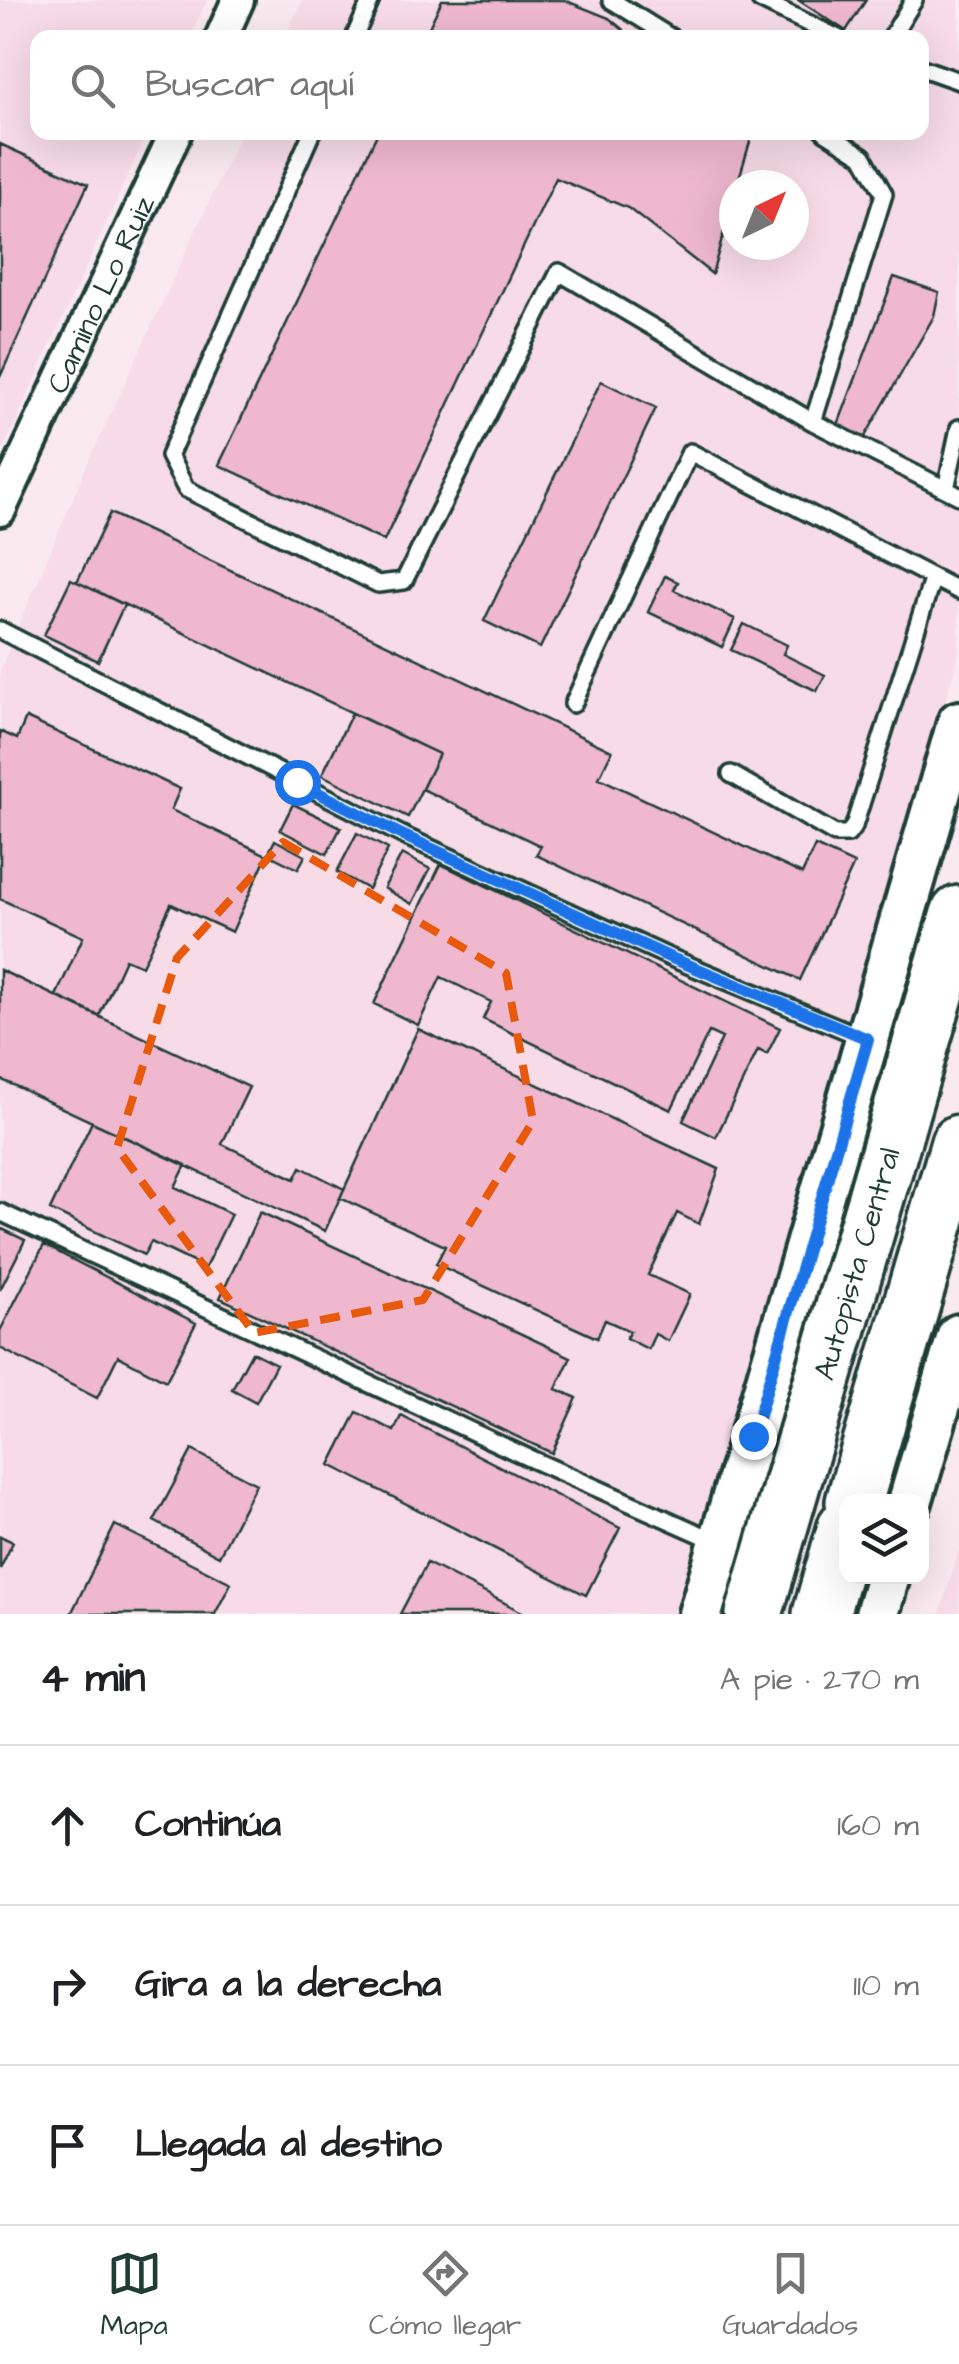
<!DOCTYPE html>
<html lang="es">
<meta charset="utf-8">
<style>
:root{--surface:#fff;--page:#f6f6f6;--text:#202124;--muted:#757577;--line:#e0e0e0;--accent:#1f3d34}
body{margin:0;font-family:"Architects Daughter",sans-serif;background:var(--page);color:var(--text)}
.controls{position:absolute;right:30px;bottom:30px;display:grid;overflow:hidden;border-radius:20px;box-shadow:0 10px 40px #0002}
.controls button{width:90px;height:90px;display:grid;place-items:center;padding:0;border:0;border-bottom:2px solid var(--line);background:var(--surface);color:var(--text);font:50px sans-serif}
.compass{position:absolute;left:719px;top:170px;width:90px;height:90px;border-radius:50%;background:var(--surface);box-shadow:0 10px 40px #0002;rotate:43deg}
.stop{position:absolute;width:30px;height:30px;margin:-22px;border:8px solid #1a73e8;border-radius:50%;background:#fff}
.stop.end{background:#1a73e8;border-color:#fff;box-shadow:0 2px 10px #0008}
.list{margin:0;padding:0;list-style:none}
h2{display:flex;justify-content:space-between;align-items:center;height:130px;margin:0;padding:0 40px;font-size:42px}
h2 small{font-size:32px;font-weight:400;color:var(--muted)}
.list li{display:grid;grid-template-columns:65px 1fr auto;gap:30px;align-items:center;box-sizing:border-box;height:160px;padding:0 40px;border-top:2px solid var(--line)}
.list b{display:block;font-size:38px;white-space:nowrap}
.list em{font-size:32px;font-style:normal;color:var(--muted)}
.icon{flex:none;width:55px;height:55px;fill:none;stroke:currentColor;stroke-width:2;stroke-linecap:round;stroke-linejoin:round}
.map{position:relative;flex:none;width:959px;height:1614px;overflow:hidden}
.search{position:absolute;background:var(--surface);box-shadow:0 10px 40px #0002;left:30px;right:30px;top:30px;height:110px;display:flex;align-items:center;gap:25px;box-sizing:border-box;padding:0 35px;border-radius:20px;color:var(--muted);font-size:38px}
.sheet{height:610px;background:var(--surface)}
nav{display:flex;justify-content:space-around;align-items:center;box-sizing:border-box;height:140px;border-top:2px solid var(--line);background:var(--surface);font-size:28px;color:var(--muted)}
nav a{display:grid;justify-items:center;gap:5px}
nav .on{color:var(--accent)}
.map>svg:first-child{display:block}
.built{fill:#f7dbe6;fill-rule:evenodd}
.building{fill:#efb8ce;stroke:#1f3d34;stroke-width:2.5}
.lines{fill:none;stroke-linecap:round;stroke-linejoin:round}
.lane-casing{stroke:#1f3d34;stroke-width:22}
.street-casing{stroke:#1f3d34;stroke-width:38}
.secondary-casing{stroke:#1f3d34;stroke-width:50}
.highway-casing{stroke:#1f3d34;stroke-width:62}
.lane{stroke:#fff;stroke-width:15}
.street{stroke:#fff;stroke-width:30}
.secondary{stroke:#fff;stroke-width:42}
.highway{stroke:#fff;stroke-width:55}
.route{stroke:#1a73e8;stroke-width:12}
.marked{fill:none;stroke:#e8590c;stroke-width:8;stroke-dasharray:20 12;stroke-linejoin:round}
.labels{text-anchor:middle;stroke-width:10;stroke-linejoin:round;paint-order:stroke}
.street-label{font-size:30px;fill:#1f3d34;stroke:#fff}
</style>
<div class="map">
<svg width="959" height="1614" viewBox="0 0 959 1614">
<rect width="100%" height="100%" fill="#faeaf0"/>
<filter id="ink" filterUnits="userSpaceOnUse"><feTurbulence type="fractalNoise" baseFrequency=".01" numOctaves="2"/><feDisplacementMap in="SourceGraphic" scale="20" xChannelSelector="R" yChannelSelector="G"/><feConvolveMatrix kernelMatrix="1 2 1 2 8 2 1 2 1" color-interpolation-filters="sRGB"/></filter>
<g filter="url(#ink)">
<!-- built -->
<path class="built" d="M0,0H207L190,37L38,38V132L147,133L0,456Z
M302,0H959V653L680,1614H0V670L87,465L241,133L922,132V38L285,37ZM734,185H794V245H734Z
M959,1549V1614H940Z"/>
<!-- building -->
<path class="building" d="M442,0H564L609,18L633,38H424Z
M798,0H866L846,31Z
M378,132H753L737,185H734V197L712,274L628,208L556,178L384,541L219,465Z
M0,144L88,184L0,377Z
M894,277L939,292L934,316L862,442L836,430Z
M601,381L656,408L540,648L484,621Z
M110,513L612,751L599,778L802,874L815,846L854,864L800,980L536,855L541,846L422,789L439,754L77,582Z
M665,576L678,582L674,590L735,619L722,647L648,612Z
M71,579L124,605L98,661L44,635Z
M744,624L787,645L783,654L825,675L817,691L731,650Z
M352,713L439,754L408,817L322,775Z
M26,718L180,789L171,810L267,855L232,932L171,904L142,966L125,959L99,1016L56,996L83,937L0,899V731L17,739Z
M293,804L341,827L327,854L280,830Z
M357,833L388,849L368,889L337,872Z
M275,840L305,856L298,869L268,854Z
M402,854L430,869L412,904L384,888Z
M441,864L780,1028L767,1054L758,1050L716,1137L683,1121L722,1038L709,1032L671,1110L483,1019L491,1002L441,977L418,1025L374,1004Z
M0,970L249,1087L222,1144L295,1179L301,1167L344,1189L325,1231L0,1079Z
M418,1029L719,1169L699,1224L677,1213L648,1275L690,1294L668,1341L655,1334L648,1349L626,1338L630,1331L605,1320L597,1338L436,1264L445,1246L340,1198Z
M92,1122L186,1165L175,1187L231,1214L205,1268L151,1242L144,1255L50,1210Z
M260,1212L571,1357L556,1389L577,1398L552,1453L220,1298Z
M0,1228L25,1240L0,1290Z
M44,1245L196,1323L166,1381L118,1356L97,1398L0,1348V1331Z
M252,1352L276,1364L256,1402L232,1389Z
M357,1412L394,1431L401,1416L620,1528L586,1595L330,1465Z
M192,1450L256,1484L219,1556L154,1521Z
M115,1525L231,1583L215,1614H71Z
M0,1536L13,1542L0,1569Z
M427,1563L526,1614H400Z"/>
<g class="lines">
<!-- lane casing -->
<g class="lane-casing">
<path id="lane" d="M611,0L672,38
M760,0L838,38
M354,38L371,0
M891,38L914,0
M922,68L959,81
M312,132L169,456L186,489L378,584L404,581L559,272L813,422
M825,132L863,156L884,194L813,422L959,496
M946,489L959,428
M0,630L404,836L669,957L864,1038
M573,704L690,452L959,591
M731,774L835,834H848L854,826L932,580
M0,1212L531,1459L718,1542"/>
</g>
<!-- street casing -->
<g class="street-casing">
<g id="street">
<path d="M221,38L238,0"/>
<path id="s1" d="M0,510L176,132"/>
</g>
</g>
<!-- secondary casing -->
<g class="secondary-casing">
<path id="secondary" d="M910,1502L959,1336
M700,1614L959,723
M877,1614L888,1576"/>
</g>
<!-- highway casing -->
<g class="highway-casing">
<g id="highway">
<path d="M854,1502L959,1143"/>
<path id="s2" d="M754,1614L959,914"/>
<path d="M821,1614L846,1527"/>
</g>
</g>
<!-- lane -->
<use href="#lane" class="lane"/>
<!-- street -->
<use href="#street" class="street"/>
<!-- secondary -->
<use href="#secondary" class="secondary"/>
<!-- highway -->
<use href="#highway" class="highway"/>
</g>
</g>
<g class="lines" filter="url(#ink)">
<!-- route -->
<path class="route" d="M297,782L404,836L669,957L868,1039L753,1436"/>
</g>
<!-- marked area -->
<path class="marked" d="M283,842L506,973L533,1121L423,1300L254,1333L117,1148L177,958Z"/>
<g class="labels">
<!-- street labels -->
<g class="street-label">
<text dy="10" stroke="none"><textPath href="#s1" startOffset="238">Camino Lo Ruiz</textPath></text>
<text dy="10" stroke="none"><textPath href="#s2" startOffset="365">Autopista Central</textPath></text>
</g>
</g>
</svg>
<div class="controls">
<button><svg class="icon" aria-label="layers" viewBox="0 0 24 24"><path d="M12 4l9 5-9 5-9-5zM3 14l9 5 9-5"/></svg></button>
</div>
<svg class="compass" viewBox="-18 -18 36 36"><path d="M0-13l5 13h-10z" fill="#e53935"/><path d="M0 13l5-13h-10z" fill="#757577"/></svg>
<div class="stop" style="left:297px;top:782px"></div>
<div class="stop end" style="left:753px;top:1436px"></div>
<div class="search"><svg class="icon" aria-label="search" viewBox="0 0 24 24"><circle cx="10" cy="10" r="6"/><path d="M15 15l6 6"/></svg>Buscar aquí</div>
</div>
<section class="sheet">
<h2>4 min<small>A pie · 270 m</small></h2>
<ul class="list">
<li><svg class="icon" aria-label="ahead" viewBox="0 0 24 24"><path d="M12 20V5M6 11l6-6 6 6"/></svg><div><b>Continúa</b></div><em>160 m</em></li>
<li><svg class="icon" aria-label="right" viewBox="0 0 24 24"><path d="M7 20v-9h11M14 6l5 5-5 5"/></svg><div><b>Gira a la derecha</b></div><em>110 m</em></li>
<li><svg class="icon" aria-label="arrive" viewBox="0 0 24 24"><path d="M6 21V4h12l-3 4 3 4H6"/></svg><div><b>Llegada al destino</b></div></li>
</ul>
</section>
<nav>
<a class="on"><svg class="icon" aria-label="map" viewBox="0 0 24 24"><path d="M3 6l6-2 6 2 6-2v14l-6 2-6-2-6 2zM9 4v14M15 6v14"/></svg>Mapa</a>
<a><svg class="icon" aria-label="directions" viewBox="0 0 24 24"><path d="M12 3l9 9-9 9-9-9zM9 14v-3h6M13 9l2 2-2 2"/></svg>Cómo llegar</a>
<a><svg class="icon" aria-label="saved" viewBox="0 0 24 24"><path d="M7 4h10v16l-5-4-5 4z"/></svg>Guardados</a>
</nav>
